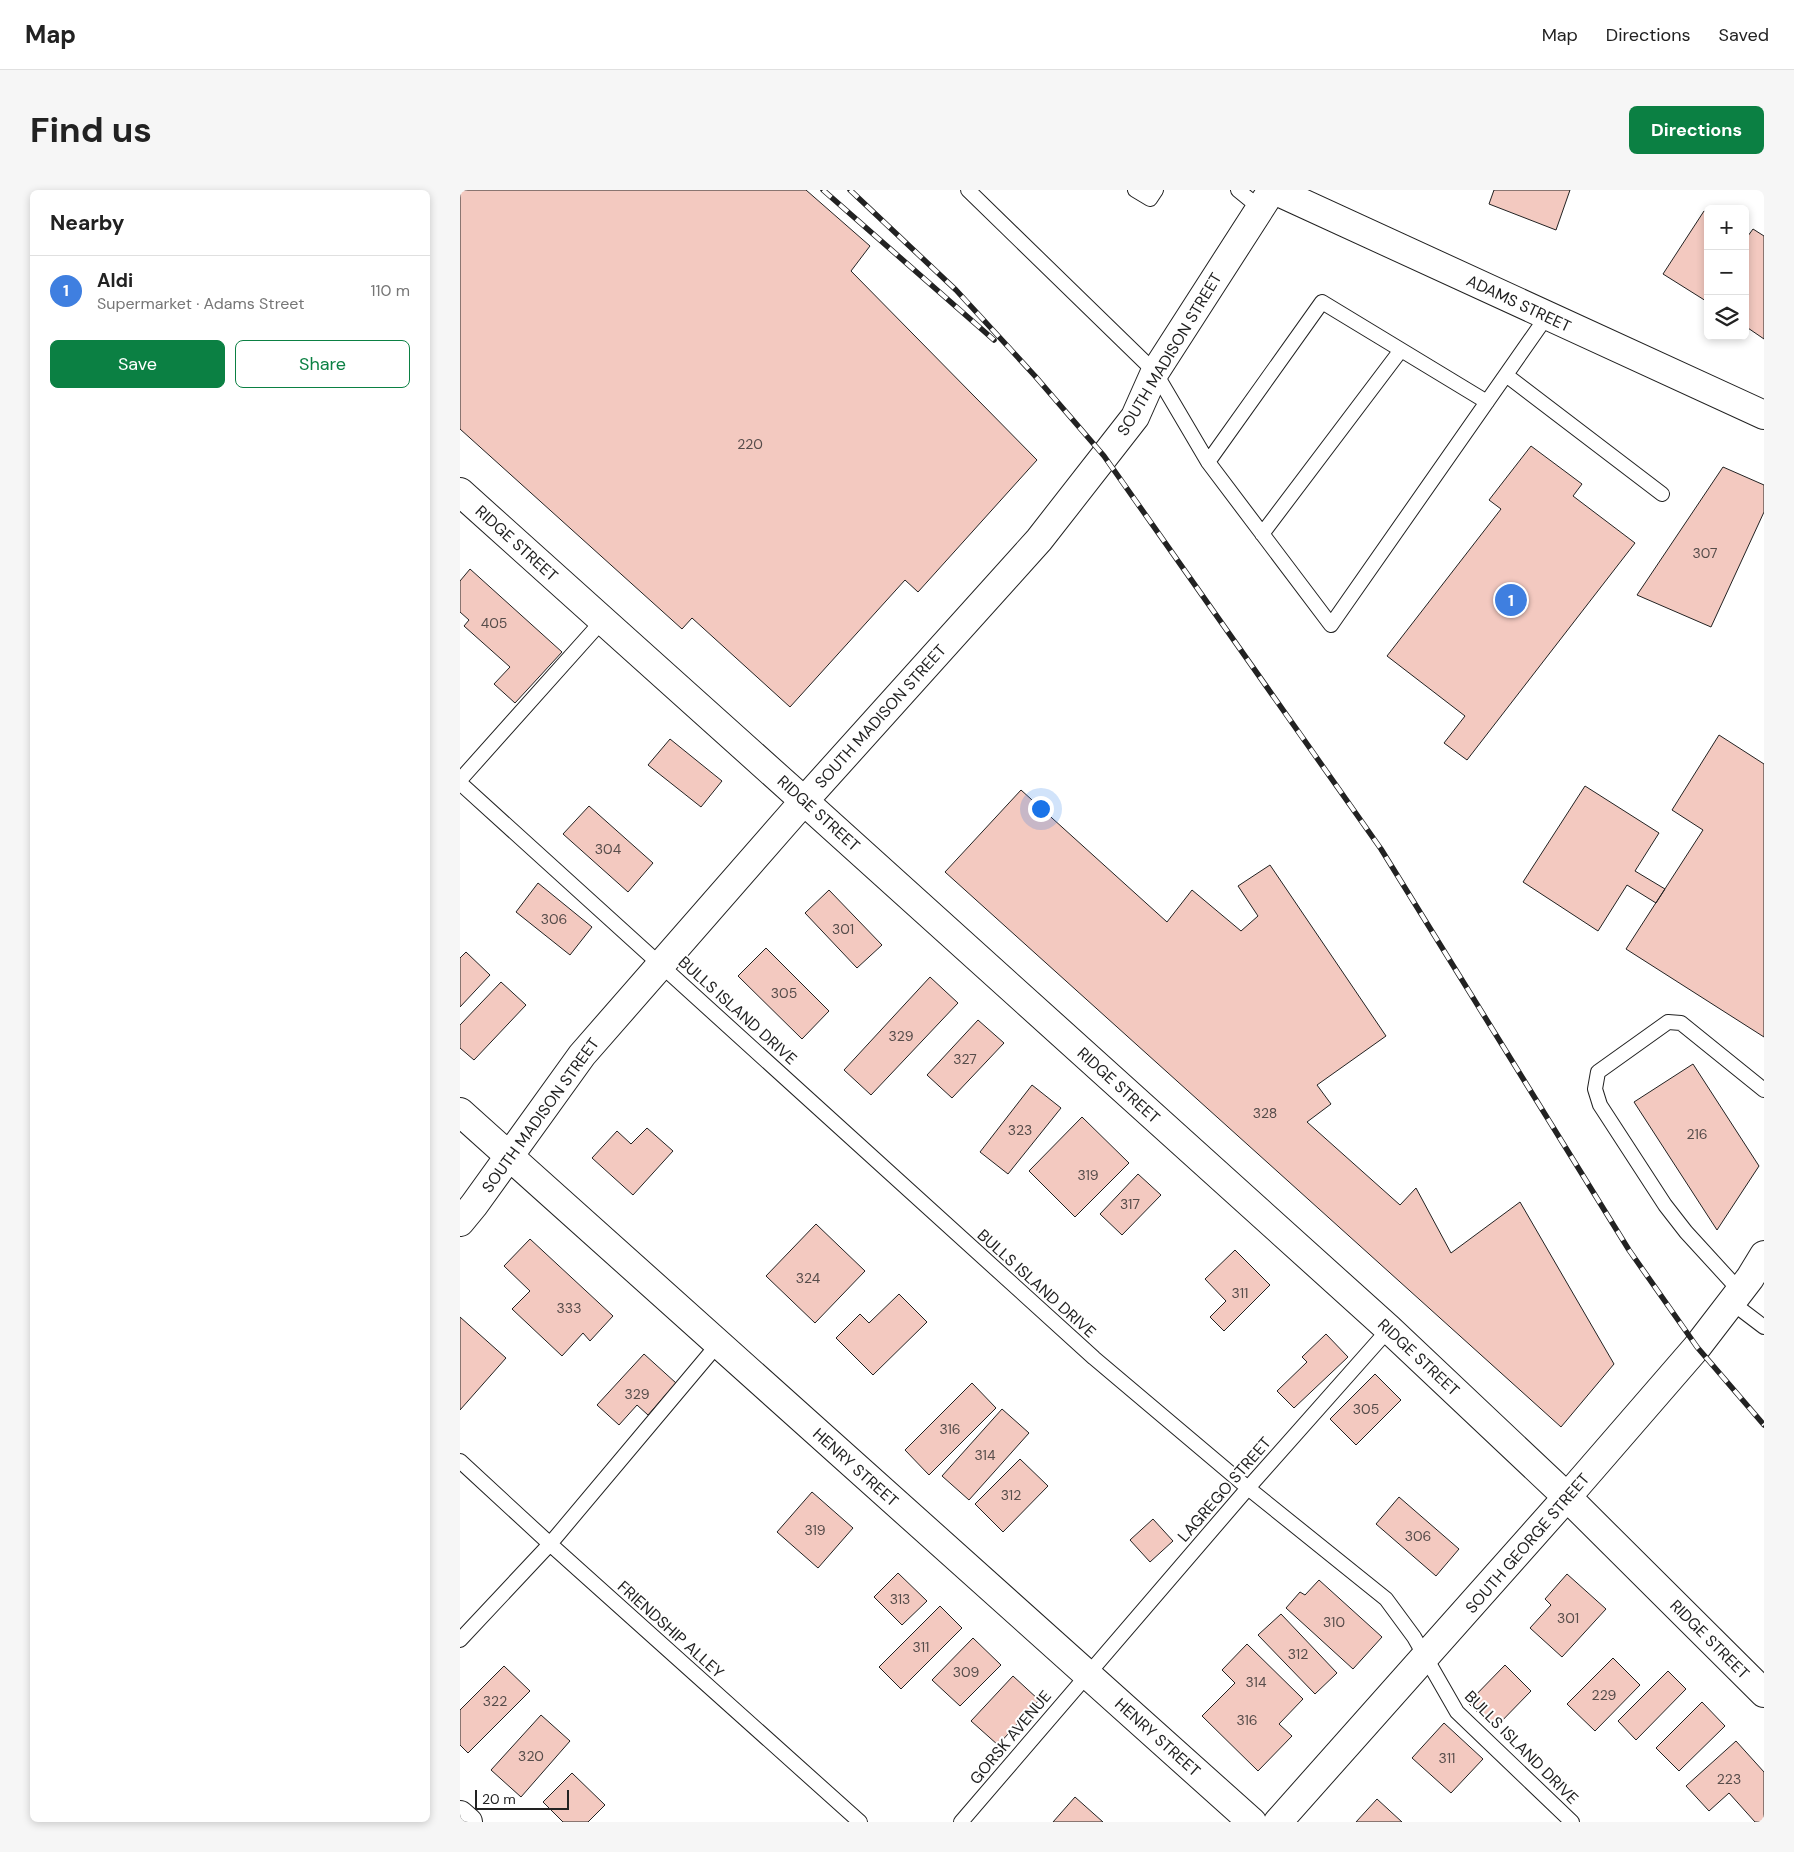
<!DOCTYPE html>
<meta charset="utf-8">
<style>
:root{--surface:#fff;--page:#f6f6f6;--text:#222;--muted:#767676;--line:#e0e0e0;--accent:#0b8043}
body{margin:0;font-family:"DM Sans",sans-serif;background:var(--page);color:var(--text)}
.controls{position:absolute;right:15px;top:15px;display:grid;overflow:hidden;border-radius:8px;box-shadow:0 2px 8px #0003}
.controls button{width:45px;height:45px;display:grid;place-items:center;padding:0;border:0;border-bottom:1px solid var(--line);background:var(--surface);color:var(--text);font:25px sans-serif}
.scale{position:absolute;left:15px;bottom:12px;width:94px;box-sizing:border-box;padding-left:5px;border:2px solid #222;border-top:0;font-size:14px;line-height:18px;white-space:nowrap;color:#222;-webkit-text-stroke:4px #fff;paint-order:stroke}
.you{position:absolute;left:580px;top:618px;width:18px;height:18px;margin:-12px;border:4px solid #fff;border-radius:50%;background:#1a73e8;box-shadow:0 0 0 8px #1a73e833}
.badge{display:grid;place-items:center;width:32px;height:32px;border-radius:50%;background:var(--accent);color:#fff;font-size:16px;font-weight:700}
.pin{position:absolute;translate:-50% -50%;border:2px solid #fff;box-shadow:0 1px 5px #0006}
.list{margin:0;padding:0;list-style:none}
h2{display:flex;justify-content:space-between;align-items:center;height:65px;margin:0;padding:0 20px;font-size:21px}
h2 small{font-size:16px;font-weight:400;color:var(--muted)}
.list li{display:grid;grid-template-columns:32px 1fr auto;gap:15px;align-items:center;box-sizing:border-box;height:70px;padding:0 20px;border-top:1px solid var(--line)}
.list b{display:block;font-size:19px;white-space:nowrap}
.list p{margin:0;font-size:16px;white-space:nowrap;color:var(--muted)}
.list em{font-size:16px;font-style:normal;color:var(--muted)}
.actions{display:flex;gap:10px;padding:15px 20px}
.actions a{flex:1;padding:11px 0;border:1px solid var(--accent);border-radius:8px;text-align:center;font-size:18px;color:var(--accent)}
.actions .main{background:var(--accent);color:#fff}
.icon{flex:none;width:28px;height:28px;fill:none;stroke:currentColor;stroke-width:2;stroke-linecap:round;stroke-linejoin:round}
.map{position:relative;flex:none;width:1304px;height:1632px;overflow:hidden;border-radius:8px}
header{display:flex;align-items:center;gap:30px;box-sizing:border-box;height:70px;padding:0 25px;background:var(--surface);border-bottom:1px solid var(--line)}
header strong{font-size:24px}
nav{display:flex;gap:28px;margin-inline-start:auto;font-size:18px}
.intro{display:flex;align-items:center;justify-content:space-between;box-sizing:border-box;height:120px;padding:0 30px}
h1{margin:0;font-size:35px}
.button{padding:12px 22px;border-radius:8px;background:var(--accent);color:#fff;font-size:18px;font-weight:700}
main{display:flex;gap:30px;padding:0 30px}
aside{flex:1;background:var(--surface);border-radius:8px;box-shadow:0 2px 8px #0003}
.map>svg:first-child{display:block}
.building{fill:#f3c9c0;stroke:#222}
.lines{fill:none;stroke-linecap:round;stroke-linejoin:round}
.service-casing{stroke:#222;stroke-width:16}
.minor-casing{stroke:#222;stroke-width:30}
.tertiary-casing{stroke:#222;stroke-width:30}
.service{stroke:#fff;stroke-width:14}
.minor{stroke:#fff;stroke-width:28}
.tertiary{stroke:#fff;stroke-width:28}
.rail-casing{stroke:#222;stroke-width:5.5}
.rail{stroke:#fff;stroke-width:4;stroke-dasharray:11;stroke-linecap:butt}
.labels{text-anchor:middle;stroke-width:4;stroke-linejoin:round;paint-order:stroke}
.number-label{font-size:14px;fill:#564c4a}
.street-label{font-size:16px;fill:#222;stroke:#fff}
</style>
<header>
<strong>Map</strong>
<nav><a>Map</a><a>Directions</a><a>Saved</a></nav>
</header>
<div class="intro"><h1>Find us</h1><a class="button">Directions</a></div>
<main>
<aside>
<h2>Nearby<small></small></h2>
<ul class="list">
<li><span class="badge" style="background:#3f7fe0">1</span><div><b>Aldi</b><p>Supermarket · Adams Street</p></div><em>110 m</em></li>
</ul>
<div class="actions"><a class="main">Save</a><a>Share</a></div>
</aside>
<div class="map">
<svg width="1304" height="1632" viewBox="0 0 1304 1632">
<rect width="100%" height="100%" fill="#fff"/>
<!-- building -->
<path class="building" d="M0,0H346L410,56L391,81L577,270L458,402L445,390L330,517L232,428L222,439L0,239Z
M1034,0H1110L1096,40L1029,14Z
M1244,21L1248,23V108L1246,111L1203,84Z
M1293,39L1304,46V149L1285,136V50Z
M1071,256L1122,294L1113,306L1175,353L1007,570L984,553L1005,526L927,466L1041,319L1029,310Z
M1263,277L1304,295V322L1251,437L1177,405Z
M10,379L102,462L55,513L34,494L50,477L4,436L9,430L0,422V391Z
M1259,545L1304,574V847L1166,759L1243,640L1212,620Z
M210,549L262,591L241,617L188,575Z
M1125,596L1199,643L1175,681L1205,699L1196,713L1167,695L1138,741L1063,692Z
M561,600L707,732L732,700L781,741L798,726L778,696L810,675L926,846L857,895L871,914L847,932L940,1015L956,998L991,1063L1060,1012L1154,1174L1101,1237L485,682Z
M129,616L193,673L168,702L103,644Z
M78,693L132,737L110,765L56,722Z
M369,700L422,755L397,778L345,723Z
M306,758L369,821L342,849L278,786Z
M6,762L30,785L0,817V768Z
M470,787L498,813L411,905L384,880Z
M41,792L66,815L14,870L0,858V835Z
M518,830L544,853L492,908L467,885Z
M1233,874L1299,976L1257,1040L1174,912Z
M572,895L601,918L548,984L520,962Z
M622,927L669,973L615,1027L569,981Z
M187,938L213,961L173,1005L132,968L157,941L171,954Z
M678,984L701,1005L662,1045L640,1024Z
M356,1034L405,1081L355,1133L306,1086Z
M70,1049L153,1126L130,1151L123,1143L102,1166L52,1119L70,1101L44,1076Z
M775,1060L810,1095L764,1141L750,1127L766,1111L745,1089Z
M439,1104L467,1132L413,1185L376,1148L400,1124L409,1133Z
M0,1127L46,1168L0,1220Z
M866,1144L888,1167L834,1218L817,1201L847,1172L842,1167Z
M184,1164L216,1193L188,1225L177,1215L159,1235L137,1215Z
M915,1184L941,1210L896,1255L870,1229Z
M512,1193L536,1218L469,1285L445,1260Z
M542,1219L569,1243L509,1310L482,1286Z
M560,1269L588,1296L543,1342L515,1314Z
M352,1302L393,1338L358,1378L317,1342Z
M939,1307L999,1359L976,1386L916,1334Z
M693,1329L713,1351L690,1372L670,1350Z
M438,1383L467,1411L442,1435L414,1407Z
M1107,1384L1146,1419L1102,1467L1070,1438L1091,1415L1085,1409Z
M859,1390L922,1447L893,1479L826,1418L840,1402L845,1405Z
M480,1416L502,1438L441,1499L419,1477Z
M821,1424L877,1483L855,1504L798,1445Z
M513,1448L541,1475L500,1516L472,1490Z
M787,1454L843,1509L819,1534L832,1546L798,1581L742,1526L775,1493L762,1480Z
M1153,1468L1180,1495L1135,1541L1107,1514Z
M1045,1475L1071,1501L1034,1539L1008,1513Z
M44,1476L70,1501L8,1563L0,1555V1520Z
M1208,1481L1226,1499L1176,1550L1158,1531Z
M553,1486L579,1510L538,1555L511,1531Z
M1242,1512L1265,1536L1219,1581L1196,1558Z
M81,1525L110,1551L61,1607L31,1580Z
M984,1533L1023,1569L991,1603L952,1568Z
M1276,1551L1304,1582V1632H1295L1269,1603L1249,1621L1226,1596Z
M112,1583L145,1615L128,1632H103L83,1612Z
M615,1607L643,1632H593Z
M917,1609L942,1632H896Z"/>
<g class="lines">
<!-- service casing -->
<g class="service-casing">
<path id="service" d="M508,0L695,182L748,272L871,435L1087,126
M675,0L690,9L696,0
M778,0L800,18
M1046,185L1202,304
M748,272L862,112L1027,212
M802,344L941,160
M0,590L143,430
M0,593L634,1168L788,1298L926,1409L954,1447L997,1522L1112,1632
M1280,1101L1226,1042L1205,1015L1140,915L1135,899L1138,882L1208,832L1221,833L1304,900
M1271,1112L1304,1137
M0,1271L90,1354L400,1632
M0,1450L90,1354L258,1154
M501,1632L788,1298L929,1139"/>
</g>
<!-- minor casing -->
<g class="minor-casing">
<path id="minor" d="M814,0L1304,225
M0,302L344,611L122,865L14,1015L0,1032
M0,922L792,1632
M0,1625L8,1632
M818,1632L1107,1307"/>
</g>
<!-- tertiary casing -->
<g class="tertiary-casing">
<path id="tertiary" d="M812,0L695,182L675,227L579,350L344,611L929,1139L1107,1307L1304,1503
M1107,1307L1237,1157L1290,1088L1304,1065"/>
</g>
<!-- service -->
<use href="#service" class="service"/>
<!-- minor -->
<use href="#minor" class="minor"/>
<!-- tertiary -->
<use href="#tertiary" class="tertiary"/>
<!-- rail casing -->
<g class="rail-casing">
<path id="rail" d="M363,0L534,150
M390,0L496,100L575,186L644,266L921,659L1169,1060L1237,1157L1304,1235"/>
</g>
<!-- rail -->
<use href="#rail" class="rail"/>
</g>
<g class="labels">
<!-- number labels -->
<g class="number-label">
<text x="290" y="259">220</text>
<text x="1245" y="368">307</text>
<text x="34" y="438">405</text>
<text x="148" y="664">304</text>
<text x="94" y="734">306</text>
<text x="383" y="744">301</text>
<text x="324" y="808">305</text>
<text x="441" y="851">329</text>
<text x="505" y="874">327</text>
<text x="805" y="928">328</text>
<text x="560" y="945">323</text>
<text x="1237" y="949">216</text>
<text x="628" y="990">319</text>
<text x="670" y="1019">317</text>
<text x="348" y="1093">324</text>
<text x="780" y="1108">311</text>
<text x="109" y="1123">333</text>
<text x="177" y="1209">329</text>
<text x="906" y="1224">305</text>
<text x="490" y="1244">316</text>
<text x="525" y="1270">314</text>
<text x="551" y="1310">312</text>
<text x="355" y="1345">319</text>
<text x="958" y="1351">306</text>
<text x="440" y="1414">313</text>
<text x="1108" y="1433">301</text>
<text x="874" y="1437">310</text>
<text x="461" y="1462">311</text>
<text x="838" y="1469">312</text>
<text x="506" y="1487">309</text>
<text x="796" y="1497">314</text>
<text x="1144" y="1510">229</text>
<text x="35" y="1516">322</text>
<text x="787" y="1535">316</text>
<text x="71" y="1571">320</text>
<text x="987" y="1573">311</text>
<text x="1269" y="1594">223</text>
</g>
<!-- street labels -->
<g class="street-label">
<text transform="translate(1059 113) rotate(25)" y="6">ADAMS STREET</text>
<text transform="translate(709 164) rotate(-59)" y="6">SOUTH MADISON STREET</text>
<text transform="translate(57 353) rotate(42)" y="6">RIDGE STREET</text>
<text transform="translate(420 526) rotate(-48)" y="6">SOUTH MADISON STREET</text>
<text transform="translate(359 623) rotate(42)" y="6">RIDGE STREET</text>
<text transform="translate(278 820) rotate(42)" y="6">BULLS ISLAND DRIVE</text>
<text transform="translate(659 895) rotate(42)" y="6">RIDGE STREET</text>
<text transform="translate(80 925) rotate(-54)" y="6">SOUTH MADISON STREET</text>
<text transform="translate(577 1093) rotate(42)" y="6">BULLS ISLAND DRIVE</text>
<text transform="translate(959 1167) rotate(43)" y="6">RIDGE STREET</text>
<text transform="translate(396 1277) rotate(42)" y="6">HENRY STREET</text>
<text transform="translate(764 1299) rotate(-49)" y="6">LAGREGO STREET</text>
<text transform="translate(1067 1353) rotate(-49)" y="6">SOUTH GEORGE STREET</text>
<text transform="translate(211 1439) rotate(42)" y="6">FRIENDSHIP ALLEY</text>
<text transform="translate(1250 1449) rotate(45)" y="6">RIDGE STREET</text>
<text transform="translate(550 1547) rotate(-50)" y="6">GORSK AVENUE</text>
<text transform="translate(698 1547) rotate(42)" y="6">HENRY STREET</text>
<text transform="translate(1062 1557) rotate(45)" y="6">BULLS ISLAND DRIVE</text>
</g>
</g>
</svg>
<div class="controls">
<button>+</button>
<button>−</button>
<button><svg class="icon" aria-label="layers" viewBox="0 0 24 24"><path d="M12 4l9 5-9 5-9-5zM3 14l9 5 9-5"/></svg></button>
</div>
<div class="scale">20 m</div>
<div class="you"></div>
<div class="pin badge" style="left:1051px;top:410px;background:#3f7fe0">1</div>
</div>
</main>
